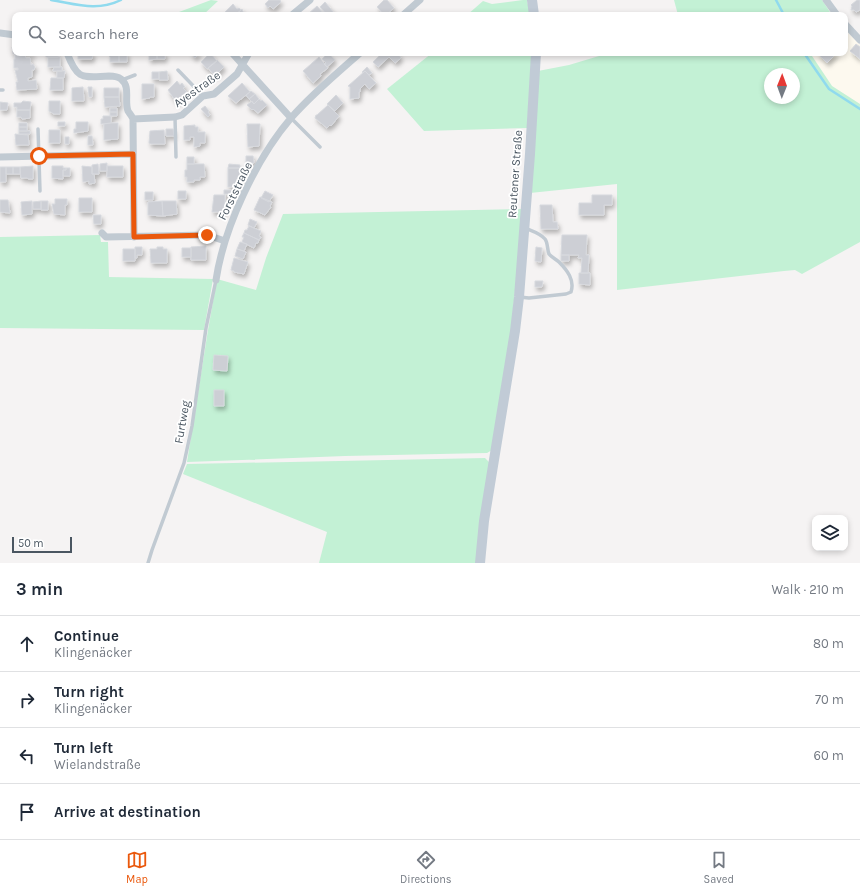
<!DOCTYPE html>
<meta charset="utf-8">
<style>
:root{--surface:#fff;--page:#f2f2f3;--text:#1f2937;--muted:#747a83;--line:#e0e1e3;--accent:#ea580c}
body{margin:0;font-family:Karla,sans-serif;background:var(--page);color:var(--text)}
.controls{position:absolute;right:12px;bottom:12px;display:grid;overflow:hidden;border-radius:8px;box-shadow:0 2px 6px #0003}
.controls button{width:36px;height:36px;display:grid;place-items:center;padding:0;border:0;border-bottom:1px solid var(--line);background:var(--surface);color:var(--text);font:20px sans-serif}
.compass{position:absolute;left:764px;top:68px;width:36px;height:36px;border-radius:50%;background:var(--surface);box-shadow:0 2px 6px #0003;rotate:1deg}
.scale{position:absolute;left:12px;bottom:10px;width:60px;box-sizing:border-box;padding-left:4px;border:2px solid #4a5661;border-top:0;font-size:11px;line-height:14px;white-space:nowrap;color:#4a5661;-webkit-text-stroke:3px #fff;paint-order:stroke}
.stop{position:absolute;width:12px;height:12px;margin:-9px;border:3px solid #ea580c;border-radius:50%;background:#fff}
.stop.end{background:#ea580c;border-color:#fff;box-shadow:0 1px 4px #0008}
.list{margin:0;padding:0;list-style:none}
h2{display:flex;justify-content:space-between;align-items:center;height:52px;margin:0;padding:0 16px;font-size:17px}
h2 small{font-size:13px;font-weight:400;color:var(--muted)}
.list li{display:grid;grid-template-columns:26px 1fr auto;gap:12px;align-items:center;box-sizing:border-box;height:56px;padding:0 16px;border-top:1px solid var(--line)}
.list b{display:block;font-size:15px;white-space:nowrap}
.list p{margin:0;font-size:13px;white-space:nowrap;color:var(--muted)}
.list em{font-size:13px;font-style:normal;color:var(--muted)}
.icon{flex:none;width:22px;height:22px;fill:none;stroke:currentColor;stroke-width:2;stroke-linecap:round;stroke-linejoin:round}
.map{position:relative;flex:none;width:860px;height:563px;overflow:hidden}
.search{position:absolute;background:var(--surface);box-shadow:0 2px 6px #0003;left:12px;right:12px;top:12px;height:44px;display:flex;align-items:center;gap:10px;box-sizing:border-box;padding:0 14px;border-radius:8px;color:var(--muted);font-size:15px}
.sheet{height:276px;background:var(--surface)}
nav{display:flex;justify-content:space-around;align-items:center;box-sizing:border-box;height:56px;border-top:1px solid var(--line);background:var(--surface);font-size:11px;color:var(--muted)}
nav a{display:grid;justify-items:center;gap:2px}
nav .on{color:var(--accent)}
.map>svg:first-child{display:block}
.commercial{fill:#fdf9ef}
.green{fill:#c3f1d5;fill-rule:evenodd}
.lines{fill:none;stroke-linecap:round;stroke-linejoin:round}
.stream{stroke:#90daee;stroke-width:2.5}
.building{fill:#cdcfd5;stroke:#d7d9de;filter:url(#shadow)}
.lane{stroke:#c1cad2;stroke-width:3.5}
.street{stroke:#c1cad2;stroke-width:7}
.secondary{stroke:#c1cbd6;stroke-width:10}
.route{stroke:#ea580c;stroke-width:5}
.labels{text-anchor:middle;stroke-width:3.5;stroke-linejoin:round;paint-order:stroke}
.street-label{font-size:12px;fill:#4a5661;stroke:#fff}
</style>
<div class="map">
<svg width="860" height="563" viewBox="0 0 860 563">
<defs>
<filter id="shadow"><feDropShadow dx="2" dy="3.5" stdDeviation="2" flood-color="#0004"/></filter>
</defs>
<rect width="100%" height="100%" fill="#f5f3f3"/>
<!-- commercial -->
<path class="commercial" d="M845,30L860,45V104L832,86L810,53H845Z"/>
<!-- green -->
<path class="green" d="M211,0L218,1L203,15H171Z
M523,0H527L530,15H467L483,1L492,4Z
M674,0H822L832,15H678Z
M432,53H532L527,128L424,131L387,89Z
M609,53H810L832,86L860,104V242L802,274L795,270L784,271L617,290V184L530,193L538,71L569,65ZM770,74H794V98H770Z
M523,209L511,331L492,450L487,453L345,456L187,462L208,330L217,279L256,290L266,258L283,214Z
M100,235L101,242H108L109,277L213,279L204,330L0,328V237Z
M485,458L490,463L477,563H319L327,532L183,474L187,464Z"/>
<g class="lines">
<!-- stream -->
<path class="stream" d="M51,0C76,4 97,12 121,0
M776,0L784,15
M804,53L829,89L860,109"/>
</g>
<!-- building -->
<path class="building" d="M269,0H280L281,2L273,9L270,6L268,8L265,4Z
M384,0H387L394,8L386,15H384L377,7Z
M857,0H860V10L856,12L854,10H851L852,6L851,5Z
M325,2L335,14L334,15H327L320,7Z
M233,4L237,9L239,8L241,10L235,15H227L225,12Z
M317,6L325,15H307Z
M242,9L244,14L235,15L241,10Z
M856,44L860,47V59L850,51Z
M14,46H15V53H33V55H25L26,58H30L31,65L33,64L35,67L34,70H32V77L28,78V81L36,80L37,89L17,90L16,82H18L15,70H18V68H14V59H15V54H13L12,47Z
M46,53H58V57H46Z
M78,53H93L92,59H78Z
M110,53H119V62H110V57L109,56Z
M119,53H127V62H119Z
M149,53H157V59L149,60Z
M157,53H165V59H157Z
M190,53H200L195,58Z
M210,53L217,61L207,69L201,62Z
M328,53L335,60L327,67L324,64L326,63L322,59Z
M382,53H398L401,58L395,63L389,57L378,67L373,62Z
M817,53H837L827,63Z
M48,57H60V67H48Z
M319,57L328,68L320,74L321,76L313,83L303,71Z
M217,60L224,67L215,76L208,68Z
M54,67H62V71H53Z
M367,67L372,73L369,75L365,71L363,73L362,72Z
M57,71H65L64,78H57Z
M167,71L168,80H159V72Z
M365,71L376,83L369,89L365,84L360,89V92H359V98L350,99V87L348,86Z
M152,72H159V79H152Z
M51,78H63V90H50Z
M177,81L180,85L182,83L185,87L183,88L187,92L180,98L181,99L177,103L168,90Z
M242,83L250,92L236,103L228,96Z
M142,84H154V97H150V98L142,99Z
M83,87L84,101H72V88Z
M88,87H92V97H89Z
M104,88H119V97H104Z
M251,91L255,94L249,99L246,95Z
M255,94L259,99L254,104L249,99Z
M336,95L343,103L335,111L327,104Z
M104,97H119L120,106L105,107Z
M259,99L261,101L262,100L267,105L258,113L253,109L252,110L247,105L252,101L254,104Z
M23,101L31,102L30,110H17V107H14V103H21Z
M49,101H60V114H54L49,111Z
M0,102L8,103L7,110H0Z
M328,105L339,116L331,126L330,125L327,128L315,118L316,115H317Z
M205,106L209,111L208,112L210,115L208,117L201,109Z
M110,108H117V112H110Z
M17,110H30V118L22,119L21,117H17Z
M110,112H117V116H110Z
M103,116H111V123L101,124V119H103Z
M58,122H65V126H58Z
M76,122H88V131L74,133V129H76Z
M19,123H27V127H19Z
M111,123H118V139L104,140V124Z
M247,124H260L259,146L248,147Z
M195,125V127H198V132H205V143H200V146L194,147V137H190V140H184V126Z
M19,127H27V131H19Z
M166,129H173L174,136H166Z
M49,130H60V143H49Z
M164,130L165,144H151L149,143L150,131Z
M19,131H30V134H19Z
M15,134L28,135L29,145H16Z
M88,136H92L93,145H88Z
M65,137H69V144H65Z
M246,156H253L254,163L246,164Z
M187,157H194V164H187Z
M107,163V171H100V164Z
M98,164L99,174H92V165Z
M187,164H204L205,177H200V180H194V182H187V177H185V170H187Z
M229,164L240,165V168H228Z
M33,166V179H29L27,178H21L20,167Z
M52,166H63V168H66V170H63V179L52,178Z
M82,166L92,167V174H94L95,183L89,184V181L83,182Z
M107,166H123V177H107Z
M0,167H6V182H0Z
M6,167H13V174H6Z
M13,167H20V174H13Z
M66,168H70V176H63V170H66Z
M228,168H240V187H228Z
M224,190H231V194H224Z
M178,191H186V199H178Z
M265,191L273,195L269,202L261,198Z
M145,192H153V200H145Z
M214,195H225V212H212Z
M592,195H612V205H604V215H579V203H592Z
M260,197L272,202L270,206L271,207L265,215L254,210Z
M79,198H92V212H79Z
M55,199H67V205H65V215L54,214L52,204H55Z
M0,200H8L10,213L0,212Z
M32,201V214L22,215L21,202Z
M41,201H48V210H41Z
M41,201V209H33V202Z
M162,201L163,216L148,215V202Z
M162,201H176L177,214L163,216Z
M540,205H552L553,222H557L558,229H541Z
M93,215H101V224H94Z
M250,219L257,222L254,228L248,225Z
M249,226L261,231L259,236L261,237L259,240L244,233L245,230H247Z
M244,233L259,240L258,243H256L254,248L242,242L244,237H242Z
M562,235H587L586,255H589L588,273H581L582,258H578L579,255H561Z
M240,242L247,244L244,251L237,249Z
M206,246V260H191V247Z
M135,247H142V255H137V258H135Z
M157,247H163V249H167V263H151L150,249H157Z
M536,247L542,248L541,262L535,261Z
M182,248H191V257H182Z
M123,249H135V261H123Z
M237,249L246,252L243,259L235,256Z
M561,255H569V261H561Z
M234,258L248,262L244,274L234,272V271L231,270Z
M579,273H590V285L579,284Z
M535,281H543L542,287H535Z
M214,355L228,356L227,371L213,370Z
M214,390H224V406H214Z"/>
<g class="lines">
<!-- lane -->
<path class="lane" d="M178,70L203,96
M122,80L135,75
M0,90H3
M175,117L176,157
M291,118L320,147
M38,129L40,191
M519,297L529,298L566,294L571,292C575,280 567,270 559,262C556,259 551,257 549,254C547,249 548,243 545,239C540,233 532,231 525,228
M148,563L152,550L184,463L192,426L206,328L216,280"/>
<!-- street -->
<path class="street" d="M826,0L837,15
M292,15L310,0
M403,15L420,0
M845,24L860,40
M0,33L15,35
M67,53C78,81 82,77 109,76C113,76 117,76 121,79C131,87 124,100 128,111C129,113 132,116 133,119L134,237
M232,53L291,118
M133,119L175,117L182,115L203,96L214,94L237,74L249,53
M0,157L133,154
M102,233L106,237L207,235L225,241
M216,280C224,227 256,159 291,118C312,94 336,74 360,53"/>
<!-- secondary -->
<path class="secondary" d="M532,0L534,15
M480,563L484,521L515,331L519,297L530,154L536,53"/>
</g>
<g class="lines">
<!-- route -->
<path class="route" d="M39,156L133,154L134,237L207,235"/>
</g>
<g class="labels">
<!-- street labels -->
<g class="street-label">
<text transform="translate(197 89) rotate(-35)" y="4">Ayestraße</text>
<text transform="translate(515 174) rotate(-86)" y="4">Reutener Straße</text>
<text transform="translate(235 191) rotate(-64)" y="4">Forststraße</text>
<text transform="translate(182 422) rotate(-80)" y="4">Furtweg</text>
</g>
</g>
</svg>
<div class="controls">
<button><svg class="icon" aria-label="layers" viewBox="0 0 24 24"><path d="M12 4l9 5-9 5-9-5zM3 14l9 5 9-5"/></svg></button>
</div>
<svg class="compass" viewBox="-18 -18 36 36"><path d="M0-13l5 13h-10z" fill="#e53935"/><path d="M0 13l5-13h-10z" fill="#747a83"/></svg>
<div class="scale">50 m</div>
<div class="stop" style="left:39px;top:156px"></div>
<div class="stop end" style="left:207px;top:235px"></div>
<div class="search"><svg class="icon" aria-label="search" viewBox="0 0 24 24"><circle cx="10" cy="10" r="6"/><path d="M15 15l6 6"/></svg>Search here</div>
</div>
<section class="sheet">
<h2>3 min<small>Walk · 210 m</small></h2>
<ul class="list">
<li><svg class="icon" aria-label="ahead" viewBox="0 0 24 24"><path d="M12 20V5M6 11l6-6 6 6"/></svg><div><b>Continue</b><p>Klingenäcker</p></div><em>80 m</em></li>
<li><svg class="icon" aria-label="right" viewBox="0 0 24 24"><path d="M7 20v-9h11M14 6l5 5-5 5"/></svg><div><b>Turn right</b><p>Klingenäcker</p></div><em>70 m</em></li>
<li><svg class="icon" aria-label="left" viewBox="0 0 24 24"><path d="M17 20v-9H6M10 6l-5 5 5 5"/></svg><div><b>Turn left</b><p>Wielandstraße</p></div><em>60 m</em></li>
<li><svg class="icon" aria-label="arrive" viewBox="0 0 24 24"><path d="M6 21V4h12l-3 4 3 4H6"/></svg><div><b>Arrive at destination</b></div></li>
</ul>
</section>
<nav>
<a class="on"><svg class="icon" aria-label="map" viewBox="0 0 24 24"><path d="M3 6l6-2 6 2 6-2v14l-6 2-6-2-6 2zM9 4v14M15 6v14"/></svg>Map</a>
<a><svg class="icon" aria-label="directions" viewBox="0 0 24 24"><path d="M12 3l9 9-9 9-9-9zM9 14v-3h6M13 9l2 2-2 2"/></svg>Directions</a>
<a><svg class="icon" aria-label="saved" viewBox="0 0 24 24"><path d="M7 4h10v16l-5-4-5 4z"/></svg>Saved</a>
</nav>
